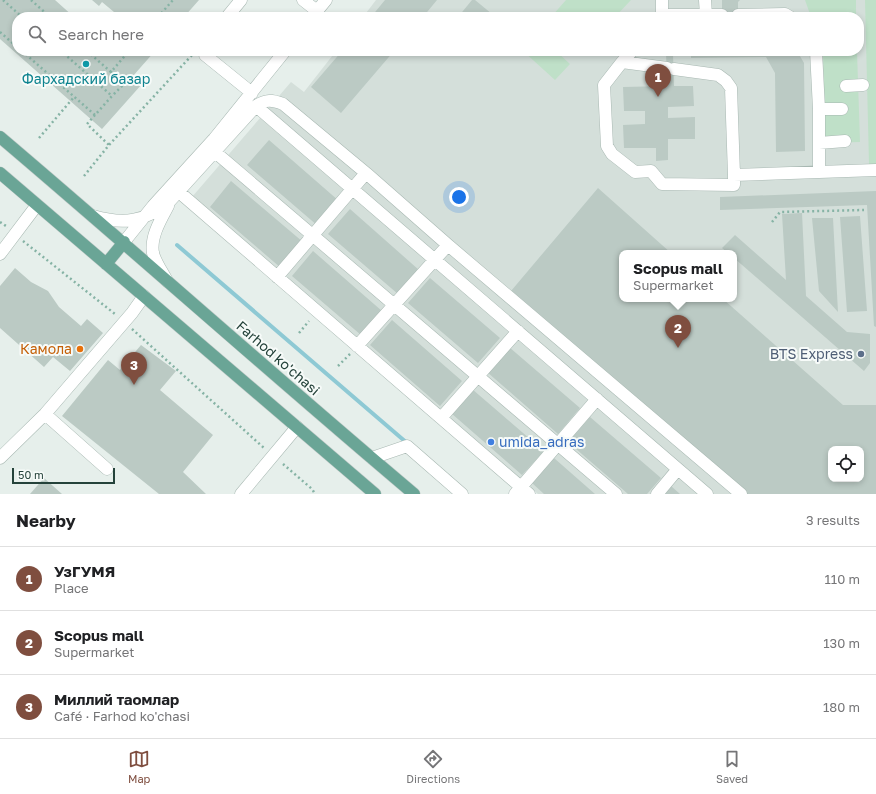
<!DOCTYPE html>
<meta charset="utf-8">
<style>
:root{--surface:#fff;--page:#f6f6f6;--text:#202124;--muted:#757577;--line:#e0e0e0;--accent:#7f4e3f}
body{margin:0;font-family:"Golos Text",sans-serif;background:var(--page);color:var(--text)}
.controls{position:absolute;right:12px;bottom:12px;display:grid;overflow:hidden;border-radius:8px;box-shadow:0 2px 6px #0003}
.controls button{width:36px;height:36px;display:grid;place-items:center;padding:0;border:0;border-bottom:1px solid var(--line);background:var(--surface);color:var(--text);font:20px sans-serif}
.scale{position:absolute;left:12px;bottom:10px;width:103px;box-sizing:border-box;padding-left:4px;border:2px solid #24423a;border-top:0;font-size:11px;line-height:14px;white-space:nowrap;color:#24423a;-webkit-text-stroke:3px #f7fbf9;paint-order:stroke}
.you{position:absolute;left:459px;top:197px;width:14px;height:14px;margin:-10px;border:3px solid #fff;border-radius:50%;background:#1a73e8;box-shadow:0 0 0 6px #1a73e833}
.badge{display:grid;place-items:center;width:26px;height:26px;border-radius:50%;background:var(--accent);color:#fff;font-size:13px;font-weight:700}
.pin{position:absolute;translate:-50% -33px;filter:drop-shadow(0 1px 2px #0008)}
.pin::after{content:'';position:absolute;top:21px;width:14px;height:12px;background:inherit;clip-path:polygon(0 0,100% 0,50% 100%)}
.popup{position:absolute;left:619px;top:250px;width:118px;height:52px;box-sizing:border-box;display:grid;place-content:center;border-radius:8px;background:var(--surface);filter:drop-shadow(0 1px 3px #0005);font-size:13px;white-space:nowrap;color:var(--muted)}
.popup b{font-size:15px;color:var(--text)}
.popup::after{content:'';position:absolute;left:50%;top:100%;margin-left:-8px;border:8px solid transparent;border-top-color:var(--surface)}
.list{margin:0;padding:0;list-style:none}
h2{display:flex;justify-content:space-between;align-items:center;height:52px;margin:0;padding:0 16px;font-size:17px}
h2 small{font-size:13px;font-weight:400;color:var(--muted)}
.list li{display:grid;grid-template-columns:26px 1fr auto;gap:12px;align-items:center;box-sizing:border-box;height:64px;padding:0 16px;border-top:1px solid var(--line)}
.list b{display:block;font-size:15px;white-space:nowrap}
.list p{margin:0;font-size:13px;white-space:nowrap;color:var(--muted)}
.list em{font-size:13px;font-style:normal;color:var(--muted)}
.icon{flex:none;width:22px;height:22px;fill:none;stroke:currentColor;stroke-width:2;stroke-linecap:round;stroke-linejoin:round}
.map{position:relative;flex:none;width:876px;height:494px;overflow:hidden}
.search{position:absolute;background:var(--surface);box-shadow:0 2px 6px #0003;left:12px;right:12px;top:12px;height:44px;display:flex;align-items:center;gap:10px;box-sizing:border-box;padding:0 14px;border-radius:16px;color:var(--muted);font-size:15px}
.sheet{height:244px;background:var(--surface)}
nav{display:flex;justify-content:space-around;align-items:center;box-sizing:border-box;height:56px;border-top:1px solid var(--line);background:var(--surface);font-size:11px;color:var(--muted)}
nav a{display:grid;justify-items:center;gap:2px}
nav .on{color:var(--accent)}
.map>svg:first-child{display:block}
.built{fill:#d4dfda;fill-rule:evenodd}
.green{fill:#bfe0c8}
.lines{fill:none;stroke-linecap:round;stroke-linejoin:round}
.stream{stroke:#8ec9d4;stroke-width:4}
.building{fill:#bbcac4;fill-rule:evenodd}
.minor-casing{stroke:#a8b8b2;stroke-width:13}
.major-casing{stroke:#c2cac8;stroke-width:13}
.path{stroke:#86b3a5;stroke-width:2.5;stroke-dasharray:2 3;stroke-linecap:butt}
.minor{stroke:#fff;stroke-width:12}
.major{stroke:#6aa596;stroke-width:12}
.culture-dot{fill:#0f9aa8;stroke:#f7fbf9;stroke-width:1.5}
.food-dot{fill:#e8710a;stroke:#f7fbf9;stroke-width:1.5}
.service-dot{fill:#5c6f8a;stroke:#f7fbf9;stroke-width:1.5}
.shop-dot{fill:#3f7fe0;stroke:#f7fbf9;stroke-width:1.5}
.labels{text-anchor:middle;stroke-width:4;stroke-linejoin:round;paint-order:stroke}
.culture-label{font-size:14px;fill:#0d838f;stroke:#f7fbf9}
.food-label{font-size:14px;fill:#c56008;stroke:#f7fbf9;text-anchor:end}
.service-label{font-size:14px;fill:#4e5e75;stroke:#f7fbf9;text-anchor:end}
.street-label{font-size:14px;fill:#24423a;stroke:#f7fbf9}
.shop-label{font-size:14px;fill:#366cbe;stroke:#f7fbf9;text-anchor:start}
</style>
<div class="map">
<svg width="876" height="494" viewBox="0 0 876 494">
<rect width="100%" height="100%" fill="#e6efeb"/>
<!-- built -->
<path class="built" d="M376,0H876V494H538L192,197L291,82L304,92L336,51H859V17H363ZM622,253H734V299H622ZM831,449H861V479H831Z"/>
<!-- green -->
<path class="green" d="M566,0H631L615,17H551Z
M805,0H856V17H811Z
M865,0H876V164H869Z
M523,51H556L570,64L555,80Z
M823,51H857L860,142L825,143Z"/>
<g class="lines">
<!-- stream -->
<path class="stream" d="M177,245L407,443"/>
</g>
<!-- building -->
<path class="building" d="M0,0H55L74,17H17V51H155L133,76L142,84L102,129L0,39Z
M92,0H199L184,17H120L102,2L99,6Z
M385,0H437L423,17H371Z
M472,0H475L492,14L490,17H458Z
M722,0H740L738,2V17H722Z
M342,51H394L341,113L311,87Z
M666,51H797L804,63L805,151L776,152L775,73L766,57L691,58V54H673L674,86H693L694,106L668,107V118L695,117V139H668V160L656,161V148H624L623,125L645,124V111H624L623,87L667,86Z
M269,140L339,201L318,226L247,165Z
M231,181L303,242L281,268L210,207Z
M598,188L671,253H622V299H723L843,405H876V494H747L511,291ZM831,449H861V479H831Z
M876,191V327L874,326L867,205L720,210V197Z
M350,209L419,270L398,294L328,234Z
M802,213L806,296L847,332L870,334V363L864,371L734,258V253H728L722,248L735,235L786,280L782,214Z
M860,216L867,311L847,312L840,217Z
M812,218H833L838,312L819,291Z
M313,251L382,311L361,335L292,276Z
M15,268L31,282L48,291L59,307L81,326L87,319L103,333L70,371L53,357L44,367L0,328V286Z
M430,278L500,338L478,363L408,303Z
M392,320L462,381L440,406L370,345Z
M141,345L176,371L160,390L213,435L183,472L206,494H159L62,416L108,360L120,370Z
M509,347L580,408L558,434L487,372Z
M472,389L544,451L522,475L451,413Z
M590,417L661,478L647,494H628L568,442Z
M554,458L595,494H544L532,483Z
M44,478L62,494H30Z
M671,486L680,494H665Z"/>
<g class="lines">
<!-- minor casing -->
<g class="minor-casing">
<path id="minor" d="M303,0L317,11
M705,0L706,15H722
M662,15H706
M738,15L785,14L790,17
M227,17L241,0
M312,17L326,0
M660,17L662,15V0
M205,51V55L252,93
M632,51L622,62L667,68
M816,51L819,109V172
M622,62L604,85L607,146L612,154L635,172L651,171L662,184L734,185V175
M674,69L718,75L726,81L731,88L734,175L876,170
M846,86L863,85
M256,106L707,494
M819,109H842
M819,143L845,141
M215,152L616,494
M179,192L529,494
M93,216C124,225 145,222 170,201L256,106C266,99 272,100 283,104L366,173L448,245L741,494
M124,242L153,206L214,139L285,51
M0,254L37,205
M277,277L366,173
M167,281C163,273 155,262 153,253C150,237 161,219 168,206
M357,346L448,245
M45,414L107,469
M441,418L518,331
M0,458L45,414L132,313L144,296
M372,458L407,446L462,494
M241,494L297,427
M515,494L597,399
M657,494L678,469"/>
</g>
<!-- major casing -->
<g class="major-casing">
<path id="major" d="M0,137C139,255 274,376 414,494
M0,173L375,494
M106,264L124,242"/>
</g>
<!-- path -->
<path class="path" d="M3,0L22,17
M31,0L50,17
M158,17L173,0
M0,32L17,47
M22,51L95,115L112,96L61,51
M87,51L111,72L129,51
M111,72L124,84L112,96
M95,115L87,124L109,145
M39,138L74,97
M84,176L109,145L192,55
M0,222L6,226
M772,222L780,212L864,210
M23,241L115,314
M132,329L264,448
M299,333L309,321
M338,366L350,354
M283,464L312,489L315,494"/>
<!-- minor -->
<use href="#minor" class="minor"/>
<!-- major -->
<use href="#major" class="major"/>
</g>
<!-- markers -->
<circle class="culture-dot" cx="86" cy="64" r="4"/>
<circle class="food-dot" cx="80" cy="349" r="4"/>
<circle class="service-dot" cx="861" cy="354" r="4"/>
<circle class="shop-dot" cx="491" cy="442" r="4"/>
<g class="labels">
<!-- culture labels -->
<g class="culture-label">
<text x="86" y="84">Фархадский базар</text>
</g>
<!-- food labels -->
<g class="food-label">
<text x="72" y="354">Камола</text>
</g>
<!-- service labels -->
<g class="service-label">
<text x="853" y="359">BTS Express</text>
</g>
<!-- street labels -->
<g class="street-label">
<text transform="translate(278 358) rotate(41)" y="5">Farhod ko'chasi</text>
</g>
<!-- shop labels -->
<g class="shop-label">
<text x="499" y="447">umida_adras</text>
</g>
</g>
</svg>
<div class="controls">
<button><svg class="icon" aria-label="locate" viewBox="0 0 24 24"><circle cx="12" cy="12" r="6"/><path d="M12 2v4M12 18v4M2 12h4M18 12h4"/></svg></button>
</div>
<div class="scale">50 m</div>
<div class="you"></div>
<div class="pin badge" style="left:658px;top:97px">1</div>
<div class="pin badge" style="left:678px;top:348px">2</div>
<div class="popup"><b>Scopus mall</b>Supermarket</div>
<div class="pin badge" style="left:134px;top:385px">3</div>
<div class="search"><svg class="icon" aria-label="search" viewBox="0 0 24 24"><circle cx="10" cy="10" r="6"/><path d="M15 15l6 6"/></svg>Search here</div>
</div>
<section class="sheet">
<h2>Nearby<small>3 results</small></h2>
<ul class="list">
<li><span class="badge">1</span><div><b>УзГУМЯ</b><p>Place</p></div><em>110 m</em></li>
<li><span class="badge">2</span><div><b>Scopus mall</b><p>Supermarket</p></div><em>130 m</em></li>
<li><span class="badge">3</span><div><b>Миллий таомлар</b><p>Café · Farhod ko'chasi</p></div><em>180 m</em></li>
</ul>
</section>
<nav>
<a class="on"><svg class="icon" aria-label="map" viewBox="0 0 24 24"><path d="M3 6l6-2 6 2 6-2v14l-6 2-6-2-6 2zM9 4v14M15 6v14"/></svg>Map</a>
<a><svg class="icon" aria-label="directions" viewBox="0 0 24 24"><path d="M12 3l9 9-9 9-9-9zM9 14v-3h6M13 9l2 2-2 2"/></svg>Directions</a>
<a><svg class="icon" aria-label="saved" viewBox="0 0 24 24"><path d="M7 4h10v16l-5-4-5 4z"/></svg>Saved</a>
</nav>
